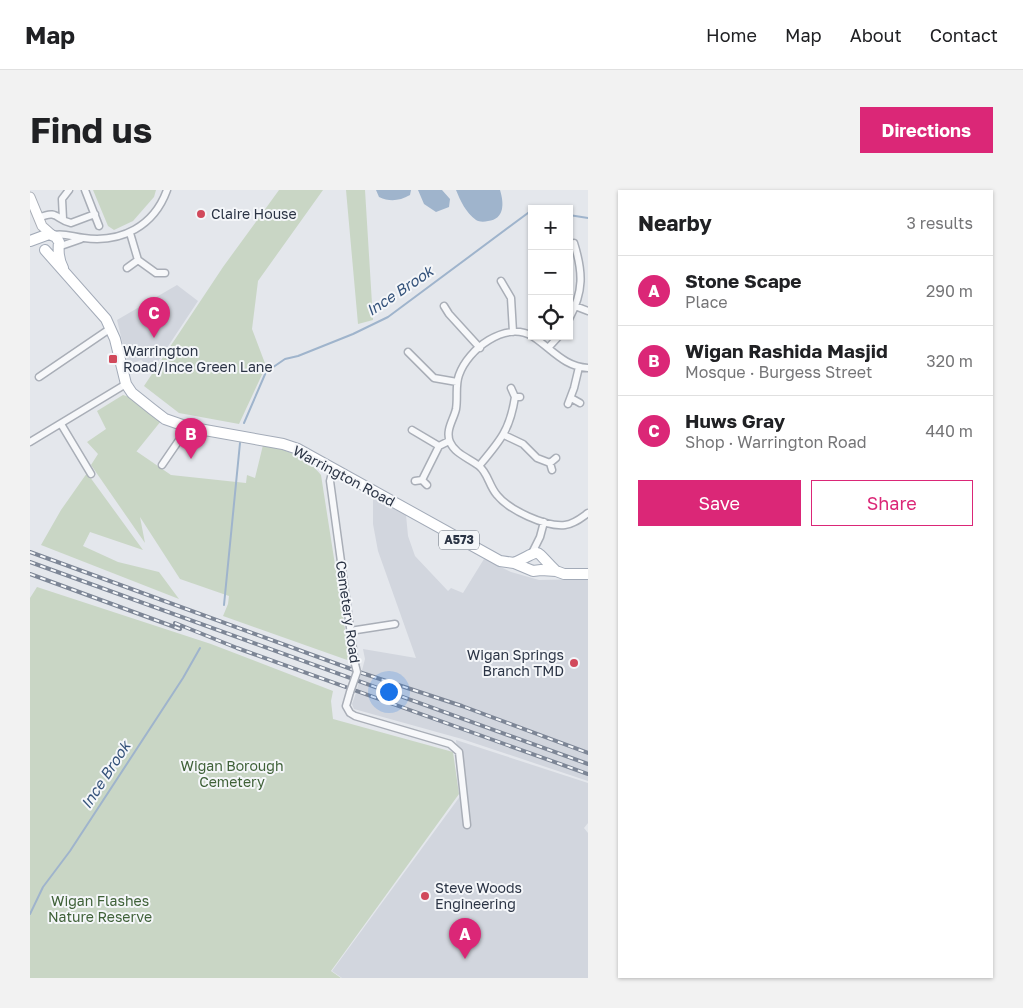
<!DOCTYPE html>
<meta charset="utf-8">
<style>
:root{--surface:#fff;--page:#f2f2f2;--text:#202124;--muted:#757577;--line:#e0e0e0;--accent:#db2777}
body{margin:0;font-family:"Golos Text",sans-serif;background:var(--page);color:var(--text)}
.controls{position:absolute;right:15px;top:15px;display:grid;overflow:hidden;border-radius:0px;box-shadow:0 1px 4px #0004}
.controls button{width:45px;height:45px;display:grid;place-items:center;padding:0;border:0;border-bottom:1px solid var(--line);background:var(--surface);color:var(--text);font:25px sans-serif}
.you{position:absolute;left:358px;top:501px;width:18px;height:18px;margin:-12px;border:4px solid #fff;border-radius:50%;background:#1a73e8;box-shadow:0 0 0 8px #1a73e833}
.badge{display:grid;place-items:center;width:32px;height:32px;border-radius:50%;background:var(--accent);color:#fff;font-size:16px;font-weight:700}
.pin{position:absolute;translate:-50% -41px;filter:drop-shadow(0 1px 2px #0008)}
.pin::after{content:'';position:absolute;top:26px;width:18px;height:15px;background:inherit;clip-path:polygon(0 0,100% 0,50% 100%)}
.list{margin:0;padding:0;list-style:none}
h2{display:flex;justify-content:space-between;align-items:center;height:65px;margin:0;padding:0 20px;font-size:21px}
h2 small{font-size:16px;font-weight:400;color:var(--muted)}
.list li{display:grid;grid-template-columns:32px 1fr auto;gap:15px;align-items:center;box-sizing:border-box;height:70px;padding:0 20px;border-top:1px solid var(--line)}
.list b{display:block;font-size:19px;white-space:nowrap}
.list p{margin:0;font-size:16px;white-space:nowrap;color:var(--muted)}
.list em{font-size:16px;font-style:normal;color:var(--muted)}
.actions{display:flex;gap:10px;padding:15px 20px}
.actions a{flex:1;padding:11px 0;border:1px solid var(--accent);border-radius:0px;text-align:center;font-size:18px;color:var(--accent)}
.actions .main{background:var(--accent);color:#fff}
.icon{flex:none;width:28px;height:28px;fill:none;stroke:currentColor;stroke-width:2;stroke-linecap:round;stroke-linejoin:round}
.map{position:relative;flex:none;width:558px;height:788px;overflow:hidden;border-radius:0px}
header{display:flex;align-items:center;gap:30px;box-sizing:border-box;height:70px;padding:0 25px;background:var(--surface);border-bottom:1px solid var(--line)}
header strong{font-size:24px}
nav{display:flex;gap:28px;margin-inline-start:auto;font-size:18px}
.intro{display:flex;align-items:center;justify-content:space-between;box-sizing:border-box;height:120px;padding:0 30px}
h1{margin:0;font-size:35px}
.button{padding:12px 22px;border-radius:0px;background:var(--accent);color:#fff;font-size:18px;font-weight:700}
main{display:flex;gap:30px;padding:0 30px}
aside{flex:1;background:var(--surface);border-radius:0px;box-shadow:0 1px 4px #0004}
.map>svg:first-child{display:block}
.built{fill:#d2d6de}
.green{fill:#c9d6c5}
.water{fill:#9fb4cc}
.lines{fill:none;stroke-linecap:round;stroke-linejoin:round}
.stream{stroke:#9fb4cc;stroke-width:2}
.street-casing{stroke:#a9aeb7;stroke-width:9}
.secondary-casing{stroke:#a9aeb7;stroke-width:11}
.primary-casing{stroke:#a3abb8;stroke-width:12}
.street{stroke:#f7f8fa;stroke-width:6}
.secondary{stroke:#fff;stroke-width:9}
.primary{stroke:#fff;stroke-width:10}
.rail-casing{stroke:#7d8696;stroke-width:4}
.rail{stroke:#f4f6f9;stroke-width:2;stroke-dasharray:5.5;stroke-linecap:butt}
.street-bridge-casing{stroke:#a9aeb7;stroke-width:9;stroke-linecap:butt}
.street-bridge{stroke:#f7f8fa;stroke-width:6}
.poi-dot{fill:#d1495b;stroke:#f4f6f9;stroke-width:2}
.labels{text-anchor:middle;stroke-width:4;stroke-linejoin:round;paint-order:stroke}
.shield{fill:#f4f6f9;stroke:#676e7b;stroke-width:1}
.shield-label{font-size:12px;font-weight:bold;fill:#2b3445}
.poi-label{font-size:14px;fill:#2b3445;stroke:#f4f6f9;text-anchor:start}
.street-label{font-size:14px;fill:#2b3445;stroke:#f4f6f9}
.park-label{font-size:14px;fill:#3f6138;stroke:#f4f6f9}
.water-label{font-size:15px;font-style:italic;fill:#34527a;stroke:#f4f6f9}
</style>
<header>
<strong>Map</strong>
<nav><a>Home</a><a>Map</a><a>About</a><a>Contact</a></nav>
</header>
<div class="intro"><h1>Find us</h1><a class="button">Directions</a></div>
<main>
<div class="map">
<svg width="558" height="788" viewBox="0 0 558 788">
<rect width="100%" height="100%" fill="#e4e7ec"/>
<!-- built -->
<path class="built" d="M147,95L168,111L123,179L111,170L98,175L87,130Z
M343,308L376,325L378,346L385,366L418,401L421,398L433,403L454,369L481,382L509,390L558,389V591L432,549L324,519L322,514L326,503L335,469L333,459L386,468L348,361L343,334Z
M426,550L558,593V633L554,638L558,643V788H312L302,781L431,605Z"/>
<!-- green -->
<path class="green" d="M63,0H126L124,7L103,31L84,40L78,36Z
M249,0H293L228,91L222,139L236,176L209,234L149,223L114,196L193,77Z
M316,0H335L343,130L328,134Z
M93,205L106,209L131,231L85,288L106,261L141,285L216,293L217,285L225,288L233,255C255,259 277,267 291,285L320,471L193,426L198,414L199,406L150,389L110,327L115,353L61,275L68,264L57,252L76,239L67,221Z
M57,283L113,360L60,342L53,356L88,372L129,382L149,409L11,355L31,320Z
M7,397L181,454L303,501L301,511L303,529L423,562L429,604L301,781L311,788H0V408Z"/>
<!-- water -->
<path class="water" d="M346,0H381L380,5C369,11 360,12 349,7Z
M388,0H412L420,9L419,17L406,22L394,14Z
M426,0H470C474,13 475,29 458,31C454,32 449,32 446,30C436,23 430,10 426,0Z"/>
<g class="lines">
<!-- stream -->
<path class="stream" d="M539,25L558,28
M214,233L236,182L255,169L268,166L323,144L358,127L502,20
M194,415L210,253
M0,724L13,697L40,661L153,488L170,458"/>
<!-- street casing -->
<g class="street-casing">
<path id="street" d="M55,0L69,36
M9,28C28,19 26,30 41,33L65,24
M33,29L32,9L39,0
M100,43L108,70L126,83H135
M24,45C35,43 43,47 54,48C92,53 124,36 137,0
M28,57L51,49
M97,78L108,70
M471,91L481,108L483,142
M414,116L419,124L450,158
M545,116L558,121
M539,129C554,101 553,82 544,53
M502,146C475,131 438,159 429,185C425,196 428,207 426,219C424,229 415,240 420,252C425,264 439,268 449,276C458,283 459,296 467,305C479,320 515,337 535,335C544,334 551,328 558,323
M502,146C521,158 534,177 558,178
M518,158L529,146
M378,162L404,188L427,192
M9,187L81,138
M481,198L485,207H490
M541,208L550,213
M538,214L544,198L549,177
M31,234L61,284
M382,240L409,256L419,251
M474,245L493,254L507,268L520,273
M0,252L96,194
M132,275L158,237
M449,276C470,251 480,240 485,207
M303,279L300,291L325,474
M522,280L520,273L526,268
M392,290L409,256
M385,291L392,290L397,295
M502,363L510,347L514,332
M320,441L365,434
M320,502L316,516L320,523L325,526L420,554L429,562L437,635"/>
</g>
<!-- secondary casing -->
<g class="secondary-casing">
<path id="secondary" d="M0,7L12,36L21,44"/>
</g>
<!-- primary casing -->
<g class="primary-casing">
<path id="primary" d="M0,51L19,44L26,47L29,52C28,61 28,69 33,78
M15,60L76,129L85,149L96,194L102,203L122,219L135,229L158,237L253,254L268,259L470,371L484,373L503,381L511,380L526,381L534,384H558
M484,373C514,359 502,358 526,381"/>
</g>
<!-- street -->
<use href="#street" class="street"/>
<!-- secondary -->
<use href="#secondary" class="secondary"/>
<!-- primary -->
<use href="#primary" class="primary"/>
<!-- rail casing -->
<g class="rail-casing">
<path id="rail" d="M0,362L332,483L432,516L558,563
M0,372L558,574
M0,384L150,439
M145,433L207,458L558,584"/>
</g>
<!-- rail -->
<use href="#rail" class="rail"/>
<!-- street-bridge casing -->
<g class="street-bridge-casing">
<path id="street-bridge" d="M320,502L327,482L325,474"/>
</g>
<!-- street-bridge -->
<use href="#street-bridge" class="street-bridge"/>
</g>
<!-- markers -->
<g class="poi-dot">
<circle cx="171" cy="24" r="5"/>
<rect x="78" y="164" width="10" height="10" rx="2.5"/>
<circle cx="544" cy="473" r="5"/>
<circle cx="395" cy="706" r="5"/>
</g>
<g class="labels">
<!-- shield labels -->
<rect class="shield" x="409" y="340.5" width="40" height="19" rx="4"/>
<g class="shield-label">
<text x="429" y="354">A573</text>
</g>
<!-- poi labels -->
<g class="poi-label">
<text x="181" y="29">Claire House</text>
<text x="93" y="166">Warrington<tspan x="93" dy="16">Road/Ince Green Lane</tspan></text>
<text x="534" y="470" text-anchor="end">Wigan Springs<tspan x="534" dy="16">Branch TMD</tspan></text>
<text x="405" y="703">Steve Woods<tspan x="405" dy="16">Engineering</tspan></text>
</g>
<!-- street labels -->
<g class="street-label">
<text transform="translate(314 286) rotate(28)" y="5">Warrington Road</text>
<text transform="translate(318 422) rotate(82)" y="5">Cemetery Road</text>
</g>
<!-- park labels -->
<g class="park-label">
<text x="202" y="581">Wigan Borough<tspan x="202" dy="16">Cemetery</tspan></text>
<text x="70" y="716">Wigan Flashes<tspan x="70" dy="16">Nature Reserve</tspan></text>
</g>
<!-- water labels -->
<g class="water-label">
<text transform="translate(370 101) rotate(-34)" y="5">Ince Brook</text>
<text transform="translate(76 585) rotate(-57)" y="5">Ince Brook</text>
</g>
</g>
</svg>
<div class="controls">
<button>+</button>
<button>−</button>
<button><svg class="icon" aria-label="locate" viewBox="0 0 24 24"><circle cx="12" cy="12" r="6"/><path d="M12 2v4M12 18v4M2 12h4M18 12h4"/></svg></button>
</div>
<div class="you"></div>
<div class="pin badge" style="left:435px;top:769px">A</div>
<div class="pin badge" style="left:161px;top:269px">B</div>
<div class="pin badge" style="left:124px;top:148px">C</div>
</div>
<aside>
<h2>Nearby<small>3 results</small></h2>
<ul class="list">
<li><span class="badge">A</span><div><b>Stone Scape</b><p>Place</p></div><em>290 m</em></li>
<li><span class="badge">B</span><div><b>Wigan Rashida Masjid</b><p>Mosque · Burgess Street</p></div><em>320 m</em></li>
<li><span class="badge">C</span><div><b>Huws Gray</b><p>Shop · Warrington Road</p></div><em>440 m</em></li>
</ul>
<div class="actions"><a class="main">Save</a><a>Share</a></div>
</aside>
</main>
